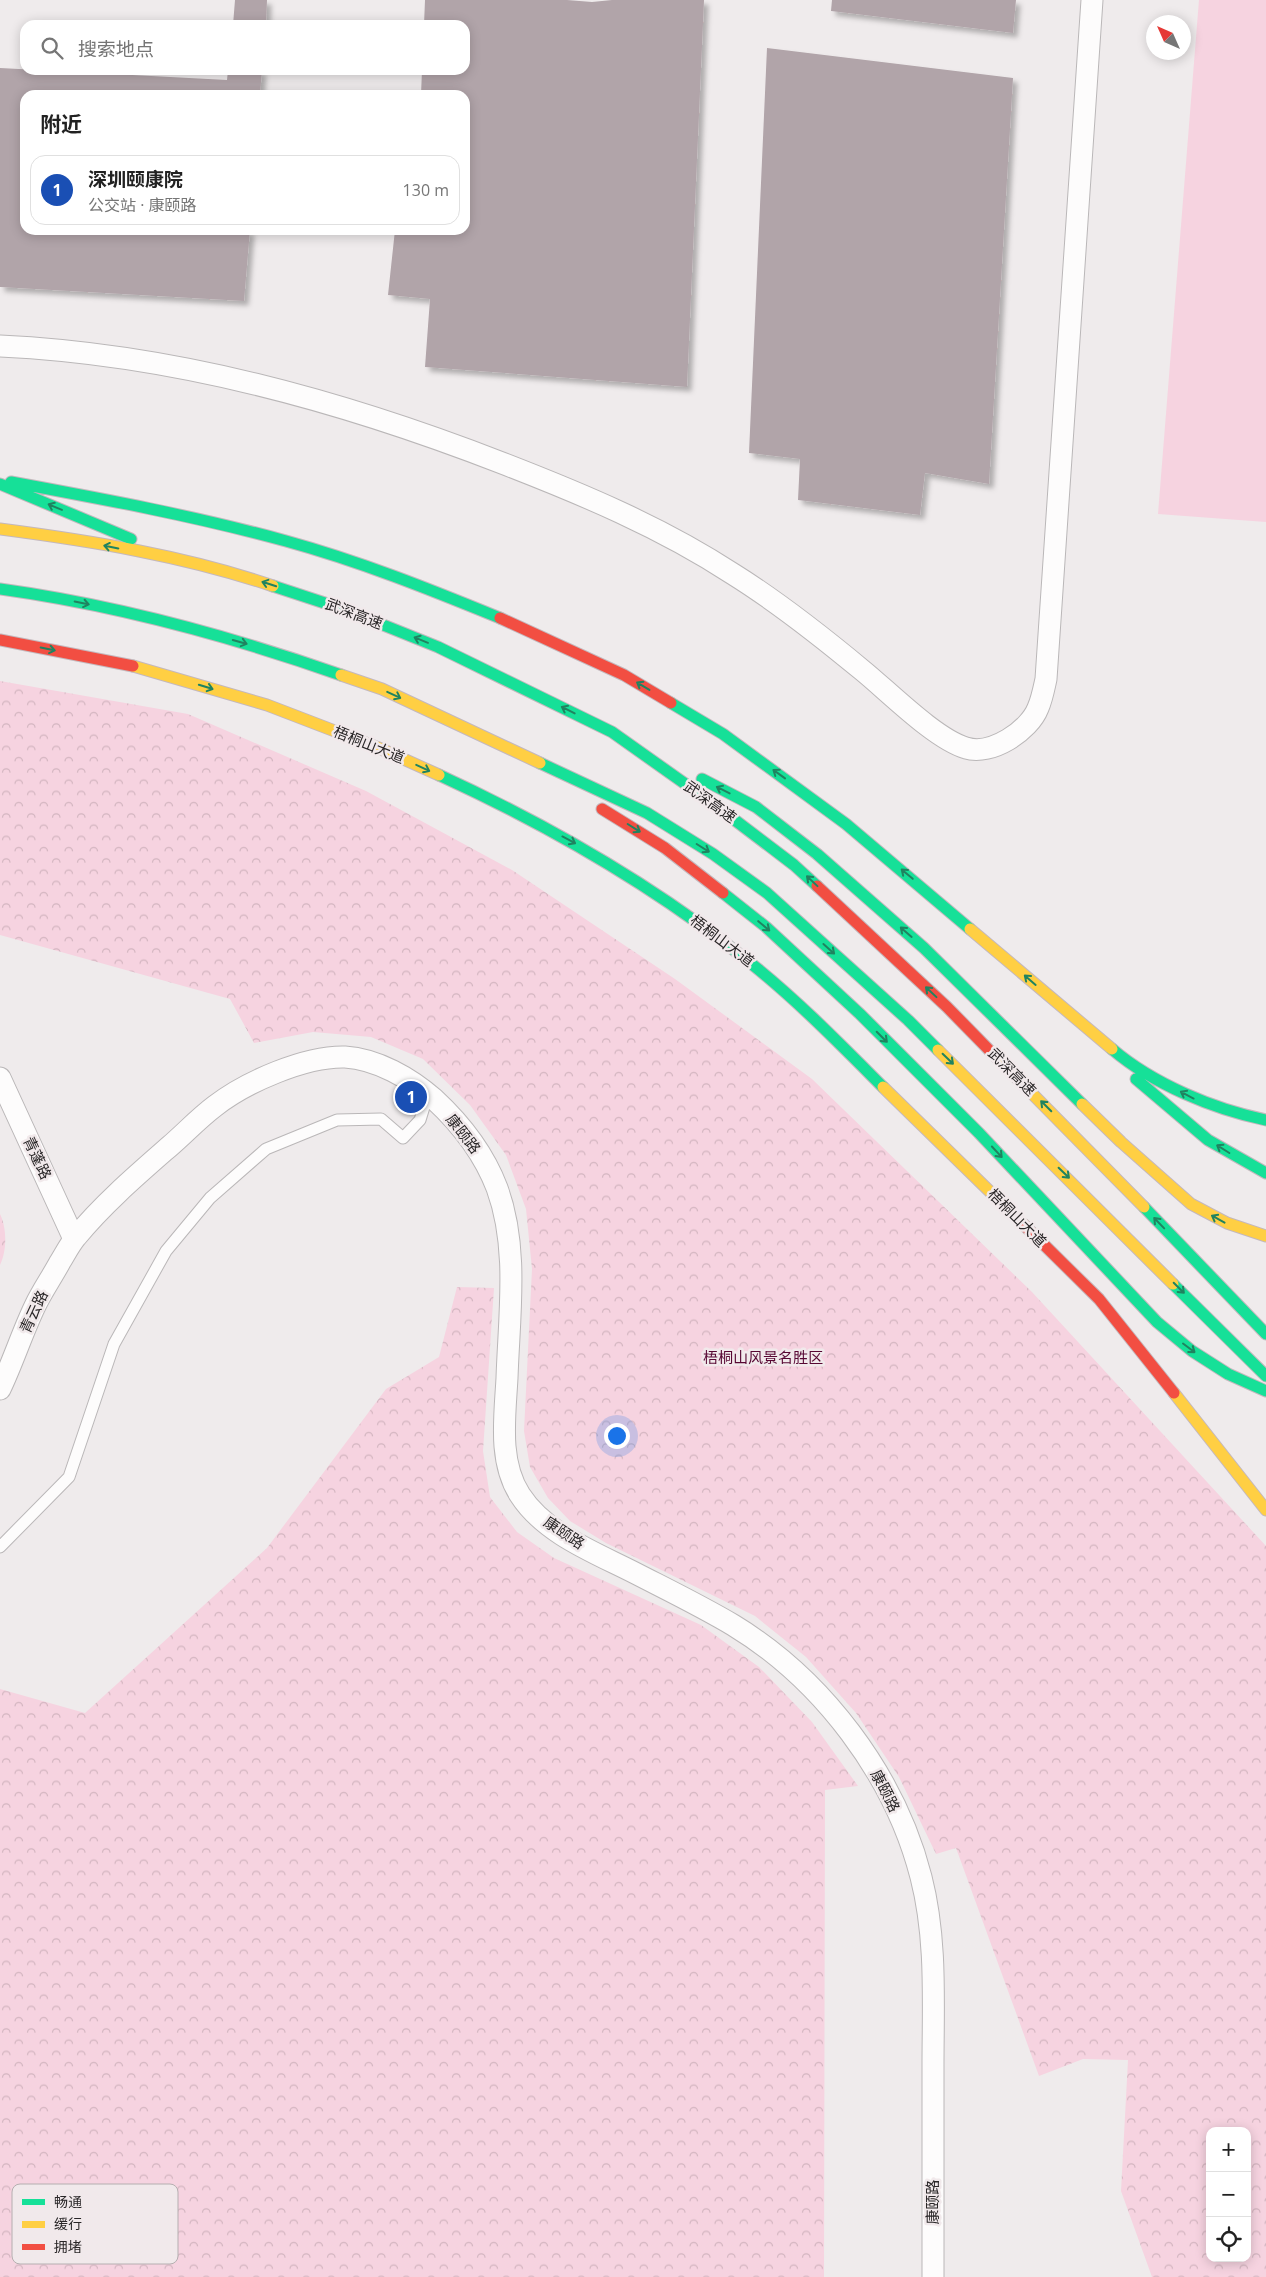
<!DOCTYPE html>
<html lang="zh">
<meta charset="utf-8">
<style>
:root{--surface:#fff;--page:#f2f2f2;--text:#222;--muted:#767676;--line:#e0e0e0;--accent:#0f766e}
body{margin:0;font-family:"Open Sans","Noto Sans SC",sans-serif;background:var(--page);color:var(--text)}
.controls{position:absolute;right:15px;bottom:15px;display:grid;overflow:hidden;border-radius:10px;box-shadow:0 2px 12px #0003}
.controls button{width:45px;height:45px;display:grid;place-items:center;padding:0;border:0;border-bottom:1px solid var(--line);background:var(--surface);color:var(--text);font:25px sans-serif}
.compass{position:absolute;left:1146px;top:15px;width:45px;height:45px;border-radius:50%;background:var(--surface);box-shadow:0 2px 12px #0003;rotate:315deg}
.you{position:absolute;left:616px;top:1435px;width:18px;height:18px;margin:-12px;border:4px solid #fff;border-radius:50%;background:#1a73e8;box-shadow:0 0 0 8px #1a73e833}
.badge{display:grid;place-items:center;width:32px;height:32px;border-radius:50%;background:var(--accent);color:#fff;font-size:16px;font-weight:700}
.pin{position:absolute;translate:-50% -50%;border:2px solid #fff;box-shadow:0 1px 5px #0006}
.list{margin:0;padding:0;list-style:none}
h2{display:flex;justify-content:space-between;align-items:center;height:65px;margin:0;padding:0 20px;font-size:21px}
h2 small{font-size:16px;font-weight:400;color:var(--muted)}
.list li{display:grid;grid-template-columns:32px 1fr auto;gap:15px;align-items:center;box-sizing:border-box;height:70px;margin:0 10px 10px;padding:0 10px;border:1px solid var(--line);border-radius:15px}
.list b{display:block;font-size:19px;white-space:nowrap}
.list p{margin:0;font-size:16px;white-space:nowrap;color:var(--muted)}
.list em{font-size:16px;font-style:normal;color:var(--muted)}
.icon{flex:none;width:28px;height:28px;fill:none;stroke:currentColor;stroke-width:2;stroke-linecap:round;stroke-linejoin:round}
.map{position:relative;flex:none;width:1266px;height:2277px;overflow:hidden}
.search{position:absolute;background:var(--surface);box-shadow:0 2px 12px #0003;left:20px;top:20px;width:450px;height:55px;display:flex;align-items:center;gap:12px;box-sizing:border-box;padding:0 18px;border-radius:15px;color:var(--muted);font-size:19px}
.panel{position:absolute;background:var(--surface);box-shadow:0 2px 12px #0003;left:20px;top:90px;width:450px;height:145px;border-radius:15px}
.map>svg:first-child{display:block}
.grass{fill:#f6d3e0}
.forest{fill:url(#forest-crowns);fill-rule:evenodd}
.building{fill:#b1a4a9;filter:url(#shadow)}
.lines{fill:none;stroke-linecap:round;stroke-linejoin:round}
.lane-casing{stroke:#bab7b8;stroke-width:13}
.street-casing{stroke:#bab7b8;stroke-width:23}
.fast-casing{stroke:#c4b8bd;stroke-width:13}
.slow-casing{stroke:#c4b8bd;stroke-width:13}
.jam-casing{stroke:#c4b8bd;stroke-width:13}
.lane{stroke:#fdfcfc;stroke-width:11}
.street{stroke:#fdfcfc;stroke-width:21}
.fast{stroke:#16e098;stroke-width:11}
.slow{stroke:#ffcf43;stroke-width:11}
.jam{stroke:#f24e42;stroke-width:11}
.oneway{stroke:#208360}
.labels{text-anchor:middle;stroke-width:5;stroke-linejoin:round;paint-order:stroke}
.street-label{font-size:15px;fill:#292627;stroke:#f1e9eb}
.park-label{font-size:15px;fill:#570733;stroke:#f1e9eb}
.key{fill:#f1e9eb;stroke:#b5aeb0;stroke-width:1}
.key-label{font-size:14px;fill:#292627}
</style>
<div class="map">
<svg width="1266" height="2277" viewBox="0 0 1266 2277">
<defs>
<pattern id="forest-crowns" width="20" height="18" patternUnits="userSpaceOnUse" patternTransform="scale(1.25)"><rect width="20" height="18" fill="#f6d3e0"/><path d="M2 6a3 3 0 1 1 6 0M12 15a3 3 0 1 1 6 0" fill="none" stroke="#d3b5c0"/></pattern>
<filter id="shadow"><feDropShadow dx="4.5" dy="4.5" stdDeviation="2.5" flood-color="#0004"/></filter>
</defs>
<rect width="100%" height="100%" fill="#efebec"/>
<!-- grass -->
<path class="grass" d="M1199,0H1266V522L1158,514Z"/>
<!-- forest -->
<path class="forest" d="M0,681L188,714L366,791L512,870L675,979L812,1079L1032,1292L1266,1546V2277H1152L1121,2191L1128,2060L1083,2059L1039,2076L956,1848L936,1854L899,1777L856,1713L806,1657L755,1616L606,1543L570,1521L548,1498L530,1467L524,1431L532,1269L526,1209L506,1155L470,1105L423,1059L371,1037L313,1032L254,1043L230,999L0,935ZM1210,2131H1247V2258H1210Z
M0,1214C7,1228 7,1251 0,1265Z
M457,1287L494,1288L483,1451L490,1497L517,1532L554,1558L701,1625L759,1667L812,1722L858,1786L825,1790L824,2277H0V1689L85,1713L267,1548L386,1389L439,1357Z"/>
<!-- building -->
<path class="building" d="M235,0H267L266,25H233Z
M425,0H567L592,2L612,0H704L687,387L425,367L430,299L388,295L395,230H465V95H421L422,70H465V25H424Z
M832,0H1016L1013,33L831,11Z
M767,48L1013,78L989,484L925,473L920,515L798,500L800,459L749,453Z
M0,68L227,80L228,70H262L260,95H25V230H250L244,301L0,287Z"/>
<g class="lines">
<!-- lane casing -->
<g class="lane-casing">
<path id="lane" d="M0,1547L69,1477L114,1344L166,1251L210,1198L266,1149L337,1120L381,1119L403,1138L420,1120L428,1094"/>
</g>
<!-- street casing -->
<g class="street-casing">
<path id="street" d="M0,346C173,354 342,401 502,463C582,494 661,527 733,574C778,602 821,636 862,670C888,691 935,739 966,748C991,756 1029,731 1038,708C1042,699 1044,688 1046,679L1092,0
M0,1078L74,1239
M0,1389C13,1362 22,1333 35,1306C42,1291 52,1277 60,1262C65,1254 70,1244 76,1237C103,1204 138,1174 170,1146C185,1133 199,1118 215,1106C246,1082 305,1056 345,1057C377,1059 410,1078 434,1099C461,1124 484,1154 497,1188C519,1248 509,1315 507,1378C505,1416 498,1461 520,1495C545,1534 596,1553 635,1573C668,1590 701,1606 733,1625C822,1679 895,1775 921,1877C937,1939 933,2003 933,2066C933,2136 933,2207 933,2277"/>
</g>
<!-- fast casing -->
<g class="fast-casing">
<path id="fast" d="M11,482C103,499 195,516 286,541C359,561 429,589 500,618
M0,484L131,539
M273,586L346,610L438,647L612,732L715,805L794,865L817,886
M0,589C116,605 230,636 341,675
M671,703L723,734L846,824L970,929
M540,763L647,813L713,854L767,893L908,1020L938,1050
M439,775C550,826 658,888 753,965C799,1002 841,1045 883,1087
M702,779L756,807L817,854L924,948L1082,1104
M723,893L766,927L860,1014L979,1133L1157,1322L1192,1351L1228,1374L1266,1391
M1112,1049C1153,1084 1213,1109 1266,1120
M1136,1079L1208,1140L1266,1173
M1144,1207L1266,1334
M1173,1284L1266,1376"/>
</g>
<!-- slow casing -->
<g class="slow-casing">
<path id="slow" d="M0,529C92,541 185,556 273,586
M133,666L267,705L379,748L439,775
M341,675L382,689L540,763
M970,929L1112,1049
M938,1050L1173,1284
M993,1054L1144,1207
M883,1087L1025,1226
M1082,1104L1121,1142L1191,1204L1227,1223L1266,1236
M1174,1393L1266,1510"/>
</g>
<!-- jam casing -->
<g class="jam-casing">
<path id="jam" d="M500,618L624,675L671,703
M0,640L133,666
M602,809L665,848L723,893
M817,886L947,1007L993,1054
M1025,1226L1099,1299L1174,1393"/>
</g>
<!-- lane -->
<use href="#lane" class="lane"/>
<!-- street -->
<use href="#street" class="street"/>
<!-- fast -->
<use href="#fast" class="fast"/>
<!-- slow -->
<use href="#slow" class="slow"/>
<!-- jam -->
<use href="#jam" class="jam"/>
</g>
<!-- one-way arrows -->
<defs><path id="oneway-shaft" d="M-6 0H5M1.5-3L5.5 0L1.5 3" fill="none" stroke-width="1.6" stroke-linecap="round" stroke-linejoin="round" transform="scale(1.25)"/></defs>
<g class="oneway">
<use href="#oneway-shaft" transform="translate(55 507) rotate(-157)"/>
<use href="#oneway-shaft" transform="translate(111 547) rotate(-169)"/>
<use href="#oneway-shaft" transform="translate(269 584) rotate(-162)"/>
<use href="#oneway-shaft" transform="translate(82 603) rotate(12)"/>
<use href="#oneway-shaft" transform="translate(421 640) rotate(-158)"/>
<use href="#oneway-shaft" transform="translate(240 642) rotate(16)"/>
<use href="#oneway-shaft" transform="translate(48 649) rotate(12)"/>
<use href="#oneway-shaft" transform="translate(643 686) rotate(-149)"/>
<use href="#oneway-shaft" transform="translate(206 687) rotate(17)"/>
<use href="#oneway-shaft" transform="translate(394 695) rotate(25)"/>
<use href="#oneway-shaft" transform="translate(568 710) rotate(-153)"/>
<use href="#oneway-shaft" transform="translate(423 768) rotate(25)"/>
<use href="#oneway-shaft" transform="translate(779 774) rotate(-144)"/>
<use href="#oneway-shaft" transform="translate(723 790) rotate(-153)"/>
<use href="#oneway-shaft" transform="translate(634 828) rotate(32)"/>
<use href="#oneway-shaft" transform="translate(569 840) rotate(28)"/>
<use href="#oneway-shaft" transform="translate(703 848) rotate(32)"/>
<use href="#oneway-shaft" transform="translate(907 874) rotate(-140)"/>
<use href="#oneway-shaft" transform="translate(812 881) rotate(-137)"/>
<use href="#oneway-shaft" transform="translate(764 926) rotate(40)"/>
<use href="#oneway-shaft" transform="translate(906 932) rotate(-139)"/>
<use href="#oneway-shaft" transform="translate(829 949) rotate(42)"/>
<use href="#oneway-shaft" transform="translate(1030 980) rotate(-139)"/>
<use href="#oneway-shaft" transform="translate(931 992) rotate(-137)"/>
<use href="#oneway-shaft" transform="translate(882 1037) rotate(45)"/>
<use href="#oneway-shaft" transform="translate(948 1059) rotate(44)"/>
<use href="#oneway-shaft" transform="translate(1187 1095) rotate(-152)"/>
<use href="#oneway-shaft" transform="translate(1046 1106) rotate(-135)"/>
<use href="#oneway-shaft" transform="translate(1223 1149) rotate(-148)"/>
<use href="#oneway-shaft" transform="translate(997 1152) rotate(47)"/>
<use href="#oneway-shaft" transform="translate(1064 1173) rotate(44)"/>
<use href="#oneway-shaft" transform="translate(1218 1219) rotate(-151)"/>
<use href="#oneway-shaft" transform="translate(1159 1223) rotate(-134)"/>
<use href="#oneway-shaft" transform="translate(1179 1288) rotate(45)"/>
<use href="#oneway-shaft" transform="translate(1189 1348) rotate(37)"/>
</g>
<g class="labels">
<!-- street labels -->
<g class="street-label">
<text transform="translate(354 614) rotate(21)" y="5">武深高速</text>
<text transform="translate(369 745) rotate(22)" y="5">梧桐山大道</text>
<text transform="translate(710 802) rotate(36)" y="5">武深高速</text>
<text transform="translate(722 941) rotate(37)" y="5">梧桐山大道</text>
<text transform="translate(1012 1072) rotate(45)" y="5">武深高速</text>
<text transform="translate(463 1134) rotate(52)" y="5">康颐路</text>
<text transform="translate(37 1158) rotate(65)" y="5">青蓬路</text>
<text transform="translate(1017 1218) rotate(45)" y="5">梧桐山大道</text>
<text transform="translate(34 1312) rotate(-65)" y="5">青云路</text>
<text transform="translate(564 1533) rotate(34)" y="5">康颐路</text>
<text transform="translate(885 1791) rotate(63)" y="5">康颐路</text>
<text transform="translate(933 2202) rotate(-90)" y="5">康颐路</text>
</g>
<!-- park labels -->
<g class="park-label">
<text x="763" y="1363">梧桐山风景名胜区</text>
</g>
</g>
<!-- legend -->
<rect x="12" y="2184" width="166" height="80" rx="8" class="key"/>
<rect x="22" y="2199" width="23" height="6" fill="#16e098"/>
<rect x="22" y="2221" width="23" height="7" fill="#ffcf43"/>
<rect x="22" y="2244" width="23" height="6" fill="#f24e42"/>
<g class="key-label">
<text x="54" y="2207">畅通</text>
<text x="54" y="2229">缓行</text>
<text x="54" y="2252">拥堵</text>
</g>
</svg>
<div class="controls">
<button>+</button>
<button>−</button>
<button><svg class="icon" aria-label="locate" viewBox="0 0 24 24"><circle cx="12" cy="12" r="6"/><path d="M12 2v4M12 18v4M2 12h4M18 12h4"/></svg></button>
</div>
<svg class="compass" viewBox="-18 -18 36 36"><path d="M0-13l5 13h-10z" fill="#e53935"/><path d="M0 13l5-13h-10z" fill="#767676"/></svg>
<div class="you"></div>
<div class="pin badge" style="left:411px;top:1097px;background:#1a4fb4">1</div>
<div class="search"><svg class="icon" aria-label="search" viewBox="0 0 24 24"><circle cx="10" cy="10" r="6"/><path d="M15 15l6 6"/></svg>搜索地点</div>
<section class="panel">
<h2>附近<small></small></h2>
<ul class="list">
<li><span class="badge" style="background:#1a4fb4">1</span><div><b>深圳颐康院</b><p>公交站 · 康颐路</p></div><em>130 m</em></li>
</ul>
</section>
</div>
